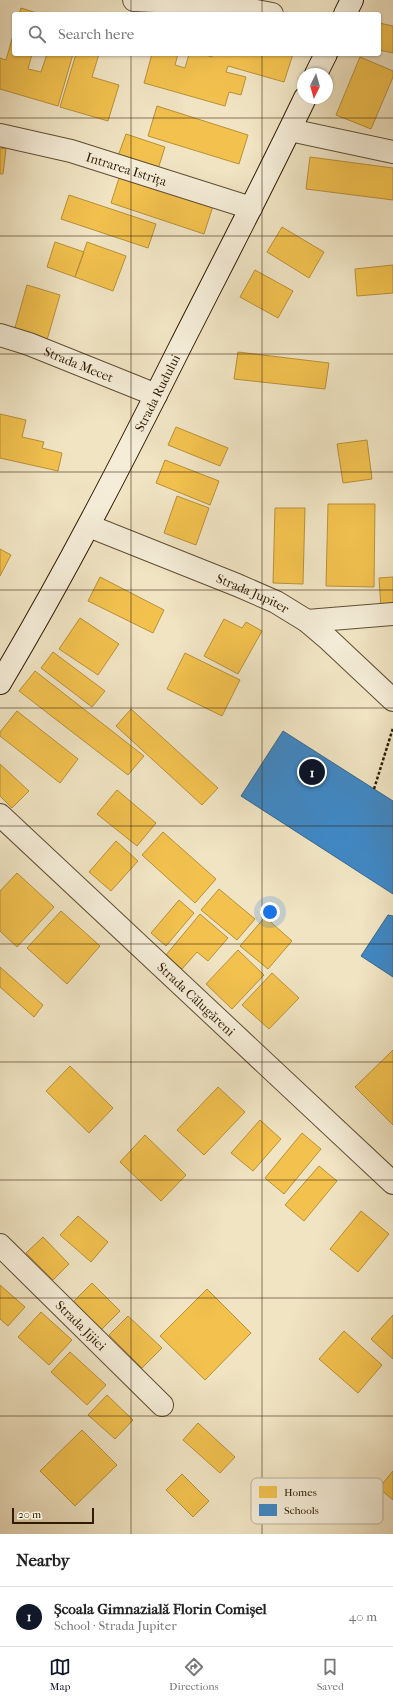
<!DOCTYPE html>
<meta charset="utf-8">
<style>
:root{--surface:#fff;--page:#f2f2f2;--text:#222;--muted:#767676;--line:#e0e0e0;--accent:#111827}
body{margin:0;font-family:"IM FELL French Canon",serif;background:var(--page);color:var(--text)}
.compass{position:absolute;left:297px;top:68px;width:36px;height:36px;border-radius:50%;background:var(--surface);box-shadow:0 1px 3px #0004;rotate:185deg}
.scale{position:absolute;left:12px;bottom:10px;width:82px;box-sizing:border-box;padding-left:4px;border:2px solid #2f1c03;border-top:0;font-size:11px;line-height:14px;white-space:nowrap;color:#2f1c03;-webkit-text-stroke:3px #f5edd8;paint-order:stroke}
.you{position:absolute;left:270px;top:912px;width:14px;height:14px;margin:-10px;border:3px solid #fff;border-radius:50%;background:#1a73e8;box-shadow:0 0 0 6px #1a73e833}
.badge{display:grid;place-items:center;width:26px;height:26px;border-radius:50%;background:var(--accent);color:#fff;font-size:13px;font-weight:700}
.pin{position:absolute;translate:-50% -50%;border:2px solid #fff;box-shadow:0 1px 4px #0006}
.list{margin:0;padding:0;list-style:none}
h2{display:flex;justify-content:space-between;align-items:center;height:52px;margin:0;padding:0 16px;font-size:17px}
h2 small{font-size:13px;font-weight:400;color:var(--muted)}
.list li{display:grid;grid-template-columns:26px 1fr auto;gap:12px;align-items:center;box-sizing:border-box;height:60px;padding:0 16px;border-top:1px solid var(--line)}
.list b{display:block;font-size:15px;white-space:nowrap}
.list p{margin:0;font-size:13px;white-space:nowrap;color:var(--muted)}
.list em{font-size:13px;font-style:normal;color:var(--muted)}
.icon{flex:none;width:22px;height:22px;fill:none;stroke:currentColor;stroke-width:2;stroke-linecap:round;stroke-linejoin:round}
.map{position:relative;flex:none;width:393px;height:1534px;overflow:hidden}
.search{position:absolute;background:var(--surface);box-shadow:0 1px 3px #0004;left:12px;right:12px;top:12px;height:44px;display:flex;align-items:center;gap:10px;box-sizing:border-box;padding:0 14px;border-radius:4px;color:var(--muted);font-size:15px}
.sheet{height:112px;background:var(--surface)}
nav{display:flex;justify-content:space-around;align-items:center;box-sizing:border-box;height:56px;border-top:1px solid var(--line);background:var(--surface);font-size:11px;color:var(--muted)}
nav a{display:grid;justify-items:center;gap:2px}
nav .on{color:var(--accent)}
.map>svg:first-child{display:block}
.homes{fill:#f2c14e;stroke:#b89038}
.schools{fill:#3f88c5;stroke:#3a688b}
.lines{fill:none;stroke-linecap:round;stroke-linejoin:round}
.minor-casing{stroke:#5f4e33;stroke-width:24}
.secondary-casing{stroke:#2f1c03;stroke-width:24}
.path{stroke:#2f1c03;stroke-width:2.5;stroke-dasharray:3 2;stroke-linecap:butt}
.minor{stroke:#f5edd8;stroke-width:22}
.secondary{stroke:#f5edd8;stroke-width:22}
.grid{fill:none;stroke:#2f1c03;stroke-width:1;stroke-opacity:0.55}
.labels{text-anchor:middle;stroke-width:4;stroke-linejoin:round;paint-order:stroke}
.street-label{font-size:13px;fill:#2f1c03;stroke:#f5edd8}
.key{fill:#f5edd8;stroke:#baae98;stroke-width:1}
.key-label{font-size:11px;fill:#2f1c03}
</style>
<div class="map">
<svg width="393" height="1534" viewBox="0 0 393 1534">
<rect width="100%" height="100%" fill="#f0e4c3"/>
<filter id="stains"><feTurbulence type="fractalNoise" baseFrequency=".005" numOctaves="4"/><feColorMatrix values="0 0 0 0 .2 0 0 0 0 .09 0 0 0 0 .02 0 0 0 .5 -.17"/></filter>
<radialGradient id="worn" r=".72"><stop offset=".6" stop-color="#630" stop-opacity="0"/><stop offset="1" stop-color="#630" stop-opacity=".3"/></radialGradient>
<!-- homes -->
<path class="homes" d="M21,8L40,14H19Z
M379,23L393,26V53L379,50Z
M14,32V54H32L28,69L41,72L47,54H73L58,106L0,89V58L6,60Z
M76,54H99L92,77L119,85L108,121L60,107Z
M152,54H178L175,65L185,68L189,54H201L212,57L213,54H293L284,82L228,66L226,72L246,77L241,95L229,92L225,106L144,83Z
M360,57L393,71V77L371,129L336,115Z
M157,106L248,135L239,164L148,136Z
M126,134L165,147L158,169L118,156Z
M0,148L6,149L3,174H0Z
M310,157L393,168V200L306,189Z
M120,175L213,206L204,234L111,203Z
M69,195L156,224L148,248L61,219Z
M282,227L324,252L309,278L267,252Z
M55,242L84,252L75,277L47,267Z
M87,242L126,256L113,291L75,277Z
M393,265V293L357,296L355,269Z
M255,270L293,291L278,318L240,297Z
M27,285L60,295L47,340L14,331Z
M238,352L329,363L325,389L234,379Z
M0,414L26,420L22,437L44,442L42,448L62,453L58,471L0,458Z
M176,427L228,448L220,466L168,445Z
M367,440L372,479L343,483L337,444Z
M165,460L219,481L210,505L156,483Z
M177,496L209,508L196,545L164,533Z
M328,504H375L374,587L326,586Z
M275,508H305L303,584L273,583Z
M0,549L11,555L0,576Z
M100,577L164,610L153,633L88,601Z
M393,577V606L381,608L379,578Z
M80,618L119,644L98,675L59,649Z
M224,619L242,628L246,622L262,631L238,674L204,656Z
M53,652L105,691L92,707L41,668Z
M185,653L240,680L222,716L167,689Z
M35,671L144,756L128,775L19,691Z
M131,709L218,788L202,805L116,726Z
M17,711L78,759L60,783L0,736V732Z
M0,764L29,791L12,808L0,796Z
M117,790L156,823L137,846L97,814Z
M163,832L216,879L195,903L142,855Z
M116,841L138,861L111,891L89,872Z
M17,873L54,907L17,947L0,931V891Z
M219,889L255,919L237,940L201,910Z
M179,900L194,913L166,946L151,933Z
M61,911L100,946L67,984L27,948Z
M200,914L228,938L208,961L197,952L182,969L166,955Z
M265,917L292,941L268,969L240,946Z
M238,950L264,975L232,1009L206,984Z
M0,967L43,1005L34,1017L0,987Z
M272,973L299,998L269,1029L242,1005Z
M393,1050V1125L355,1087Z
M70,1066L113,1108L89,1133L46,1091Z
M218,1087L245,1112L204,1155L177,1130Z
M260,1120L281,1139L253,1171L231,1153Z
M302,1133L321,1149L284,1194L265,1178Z
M145,1135L186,1175L161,1201L120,1162Z
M319,1166L337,1181L304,1221L285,1205Z
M361,1211L389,1234L358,1272L330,1249Z
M78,1216L108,1242L91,1262L60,1235Z
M43,1237L69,1264L53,1280L26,1253Z
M92,1283L120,1311L100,1331L72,1303Z
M0,1285L25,1307L8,1326L0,1319Z
M207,1289L251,1333L205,1380L160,1336Z
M41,1312L72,1340L49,1365L18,1337Z
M393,1315V1359L371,1339Z
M128,1316L162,1348L142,1368L109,1335Z
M344,1331L382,1365L358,1393L319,1359Z
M70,1352L106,1385L87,1405L51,1372Z
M107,1395L133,1420L115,1439L88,1415Z
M198,1423L235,1457L220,1473L183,1440Z
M82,1430L117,1465L75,1506L40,1471Z
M393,1471V1500L379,1488Z
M182,1474L209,1501L193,1517L166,1490Z"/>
<!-- schools -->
<path class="schools" d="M283,731L393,801V894L241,796Z
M388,915L393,916V977L361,956Z"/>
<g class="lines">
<!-- minor casing -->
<g class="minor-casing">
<g id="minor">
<path d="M134,0L219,4L272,14"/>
<path d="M290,130L393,152"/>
<path id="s1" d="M0,135L71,151L251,208"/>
<path id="s2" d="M0,335L29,344L156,395"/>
<path id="s3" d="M89,526L237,585L276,602L307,621L327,638L393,700"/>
<path d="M307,621L393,614"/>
<path id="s4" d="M0,815L393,1183"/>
<path id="s5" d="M0,1245L162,1405"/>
</g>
</g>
<!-- secondary casing -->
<g class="secondary-casing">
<g id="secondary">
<path d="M345,14L352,0"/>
<path d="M316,74L326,54"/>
<path id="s6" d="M0,683C65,574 123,461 180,347C222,264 265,182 305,98"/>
</g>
</g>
<!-- path -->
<path class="path" d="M374,789L393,728"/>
<!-- minor -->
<use href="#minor" class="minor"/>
<!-- secondary -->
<use href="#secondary" class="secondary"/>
</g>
<!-- grid -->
<path class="grid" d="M131,0V14M262,0V14M131,54V1534M262,54V1534M0,118H393M0,236H393M0,354H393M0,472H393M0,590H393M0,708H393M0,826H393M0,944H393M0,1062H393M0,1180H393M0,1298H393M0,1416H393"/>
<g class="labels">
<!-- street labels -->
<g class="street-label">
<text dy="5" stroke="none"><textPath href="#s1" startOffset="131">Intrarea Istrița</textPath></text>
<text dy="5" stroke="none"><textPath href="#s2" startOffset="84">Strada Mecet</textPath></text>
<text dy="5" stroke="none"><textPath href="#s6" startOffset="330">Strada Rudului</textPath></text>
<text dy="5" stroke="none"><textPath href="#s3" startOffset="177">Strada Jupiter</textPath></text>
<text dy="5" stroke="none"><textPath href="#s4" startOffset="269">Strada Călugăreni</textPath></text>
<text dy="5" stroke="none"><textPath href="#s5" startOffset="114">Strada Jijiei</textPath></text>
</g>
</g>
<!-- legend -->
<rect x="251" y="1478" width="132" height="46" rx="6" class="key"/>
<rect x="259" y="1486" width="18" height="12" fill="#f2c14e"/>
<rect x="259" y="1504" width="18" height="12" fill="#3f88c5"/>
<g class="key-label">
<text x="284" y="1496">Homes</text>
<text x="284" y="1514">Schools</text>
</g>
<rect width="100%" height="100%" filter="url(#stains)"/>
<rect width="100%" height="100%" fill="url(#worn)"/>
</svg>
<svg class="compass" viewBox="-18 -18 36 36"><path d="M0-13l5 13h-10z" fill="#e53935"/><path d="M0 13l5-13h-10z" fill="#767676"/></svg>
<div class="scale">20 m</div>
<div class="you"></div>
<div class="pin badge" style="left:312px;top:772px">1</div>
<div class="search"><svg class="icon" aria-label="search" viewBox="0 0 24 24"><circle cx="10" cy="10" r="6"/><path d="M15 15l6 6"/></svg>Search here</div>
</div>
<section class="sheet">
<h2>Nearby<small></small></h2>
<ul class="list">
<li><span class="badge">1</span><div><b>Școala Gimnazială Florin Comișel</b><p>School · Strada Jupiter</p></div><em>40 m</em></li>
</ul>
</section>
<nav>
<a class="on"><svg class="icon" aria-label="map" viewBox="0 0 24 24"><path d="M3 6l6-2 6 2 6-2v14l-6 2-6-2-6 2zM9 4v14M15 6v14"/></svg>Map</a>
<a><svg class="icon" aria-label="directions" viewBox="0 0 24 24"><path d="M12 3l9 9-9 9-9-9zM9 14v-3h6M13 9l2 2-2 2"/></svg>Directions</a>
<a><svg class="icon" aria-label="saved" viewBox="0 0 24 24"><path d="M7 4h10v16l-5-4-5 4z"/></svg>Saved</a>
</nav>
